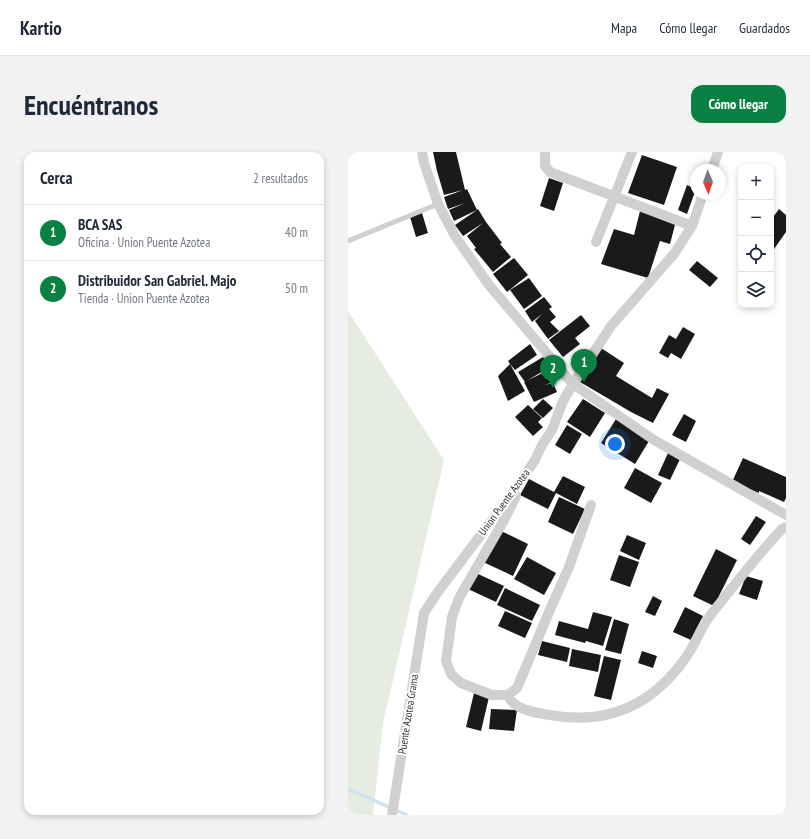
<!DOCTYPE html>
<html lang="es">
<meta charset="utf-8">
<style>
:root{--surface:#fff;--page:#f2f2f3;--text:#1f2937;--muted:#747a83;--line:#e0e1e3;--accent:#0b8043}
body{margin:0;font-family:"PT Sans Narrow",sans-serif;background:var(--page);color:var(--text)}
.controls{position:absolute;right:12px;top:12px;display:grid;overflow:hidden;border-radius:8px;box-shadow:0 2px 6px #0003}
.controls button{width:36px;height:36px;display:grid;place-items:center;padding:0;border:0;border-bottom:1px solid var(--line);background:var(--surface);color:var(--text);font:20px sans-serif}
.compass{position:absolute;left:342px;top:12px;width:36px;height:36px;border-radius:50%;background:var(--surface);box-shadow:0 2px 6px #0003;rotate:178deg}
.you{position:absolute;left:267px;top:292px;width:14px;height:14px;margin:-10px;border:3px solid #fff;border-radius:50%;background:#1a73e8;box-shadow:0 0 0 6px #1a73e833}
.badge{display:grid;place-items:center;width:26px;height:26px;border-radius:50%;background:var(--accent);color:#fff;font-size:13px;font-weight:700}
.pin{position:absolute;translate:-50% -33px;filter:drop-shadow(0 1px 2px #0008)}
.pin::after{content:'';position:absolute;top:21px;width:14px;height:12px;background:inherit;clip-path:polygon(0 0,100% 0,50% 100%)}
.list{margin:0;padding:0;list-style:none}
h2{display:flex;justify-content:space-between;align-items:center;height:52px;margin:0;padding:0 16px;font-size:17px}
h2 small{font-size:13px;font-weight:400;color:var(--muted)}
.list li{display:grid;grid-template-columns:26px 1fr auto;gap:12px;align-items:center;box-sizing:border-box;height:56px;padding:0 16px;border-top:1px solid var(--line)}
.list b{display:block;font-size:15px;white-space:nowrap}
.list p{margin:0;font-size:13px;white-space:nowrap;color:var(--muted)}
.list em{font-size:13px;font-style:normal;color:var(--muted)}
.icon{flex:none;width:22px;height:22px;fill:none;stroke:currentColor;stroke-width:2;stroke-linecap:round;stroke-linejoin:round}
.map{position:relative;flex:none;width:438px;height:663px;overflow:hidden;border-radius:12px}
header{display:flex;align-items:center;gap:24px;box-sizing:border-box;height:56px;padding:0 20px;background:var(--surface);border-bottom:1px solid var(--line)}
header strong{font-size:19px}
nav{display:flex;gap:22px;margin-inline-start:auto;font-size:14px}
.intro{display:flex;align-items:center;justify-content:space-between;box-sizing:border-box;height:96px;padding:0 24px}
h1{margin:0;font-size:28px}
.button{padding:10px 18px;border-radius:12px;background:var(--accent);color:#fff;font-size:14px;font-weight:700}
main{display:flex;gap:24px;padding:0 24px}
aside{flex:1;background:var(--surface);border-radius:12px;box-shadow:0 2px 6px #0003}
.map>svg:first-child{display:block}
.green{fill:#e6ecdf}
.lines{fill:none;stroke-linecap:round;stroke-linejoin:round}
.stream{stroke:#cfe2ee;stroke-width:3.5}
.building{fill:#1a1a1a}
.lane{stroke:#d0d0d0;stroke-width:5}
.street{stroke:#d0d0d0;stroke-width:10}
.labels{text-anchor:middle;stroke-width:4;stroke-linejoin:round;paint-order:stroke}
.street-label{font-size:11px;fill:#333;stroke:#fff}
</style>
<header>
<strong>Kartio</strong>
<nav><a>Mapa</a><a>Cómo llegar</a><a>Guardados</a></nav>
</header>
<div class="intro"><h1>Encuéntranos</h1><a class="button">Cómo llegar</a></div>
<main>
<aside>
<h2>Cerca<small>2 resultados</small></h2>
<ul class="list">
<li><span class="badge">1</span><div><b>BCA SAS</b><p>Oficina · Union Puente Azotea</p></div><em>40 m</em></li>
<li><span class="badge">2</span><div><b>Distribuidor San Gabriel. Majo</b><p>Tienda · Union Puente Azotea</p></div><em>50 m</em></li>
</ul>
</aside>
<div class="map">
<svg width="438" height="663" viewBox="0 0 438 663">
<rect width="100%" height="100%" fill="#fff"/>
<!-- green -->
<path class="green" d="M0,159L96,308L35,571L25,663H0Z"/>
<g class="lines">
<!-- stream -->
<path class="stream" d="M0,637L59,663"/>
</g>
<!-- building -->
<path class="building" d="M85,0H108L117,38L119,37L129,58L130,57L138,70L154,91L152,92L163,105L145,120L126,97L128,96L119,84L135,71L115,84L107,73L129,58L106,69L101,58L117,51L100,57L96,45L115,38L96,43L89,19Z
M294,3L329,15L316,53L280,41Z
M201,26L215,31L206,59L192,54Z
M339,33L348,37L339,62L330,58Z
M431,57L438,63V80L426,97L423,95V68Z
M292,59L328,69L322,92L312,89L300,126L253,112L266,77L286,83Z
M74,61L80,81L68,85L62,65Z
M166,106L180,123L159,140L145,122Z
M349,109L370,126L362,135L341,118Z
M181,126L194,144L176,157L162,138Z
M196,145L204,155L201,157L208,165L202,170L211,179L200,187L187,169L194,162L184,170L177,159Z
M233,163L242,174L227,186L232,192L215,205L201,188Z
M335,175L347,182L333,207L323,201L320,206L311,201L321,183L328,187Z
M182,192L189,203L167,218L162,212L177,239L160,249L150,224L162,212L160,209Z
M253,196L276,211L268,224L304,246L309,236L321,242L305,271L283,260L232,230Z
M195,205L202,215L180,228L201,218L207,229L197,233L205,231L209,240L186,250L176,230H177L170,220Z
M195,247L205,256L195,266L185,257Z
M235,247L257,261L242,285L219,270Z
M180,253L194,266L190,270L195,275L185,284L167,265Z
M336,262L348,269L338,290L324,283Z
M268,267L301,289L287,312L253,291Z
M219,273L234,282L222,302L207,293Z
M320,301L332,307L322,328L310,323Z
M395,306L438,325V346L436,350L411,339V341L384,330Z
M287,316L314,331L303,351L276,336Z
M215,324L237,335L229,352L208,341L200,357L172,343L181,327L206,340Z
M211,345L237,357L225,382L200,370Z
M408,364L418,370L402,393L393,387Z
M151,378L180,392L165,424L135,410Z
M279,383L298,391L291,408L272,399Z
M368,397L389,408L366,454L345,444Z
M271,403L291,410L282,435L262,428Z
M179,405L208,421L196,443L166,427Z
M128,421L156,434L148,450L120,437Z
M398,424L415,429L409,448L391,442Z
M157,436L192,453L184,469L149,453Z
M305,444L314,449L307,464L297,460Z
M337,455L355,464L343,488L325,480Z
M157,459L184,471L177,486L150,474Z
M245,460L264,465L255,494L238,489L237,491L207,483L211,469L240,477Z
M266,467L281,472L273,502L257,498Z
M194,489L222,496L219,510L190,503Z
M224,497L253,503L250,520L221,514Z
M294,499L309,504L305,516L290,511Z
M256,504L273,508L263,548L246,544Z
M126,541L141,545L133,579L118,575Z
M143,557L169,558L166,579L141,577Z"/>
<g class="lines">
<!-- lane -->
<path class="lane" d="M0,89L90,52"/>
<!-- street -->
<path class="street" d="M74,0L76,11L90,52L107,84L141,133L225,232L306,288L438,363
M197,0V14L202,20L344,74
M364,18L370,0
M248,90L284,0
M168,344L155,370L111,446L104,465L98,509L103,522L113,531L144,543H160L169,536L201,460L221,415L243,353
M160,543C165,558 189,561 202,563C258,573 303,554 336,508C345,496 350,483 357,471C363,461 372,452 379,442C397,420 414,398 434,377L438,375
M44,663L76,461L89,441L166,339L187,308L194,293L204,278L215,249L225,232L263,174L326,102L344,74L355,42"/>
</g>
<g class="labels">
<!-- street labels -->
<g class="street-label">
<text transform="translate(156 350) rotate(-54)" y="4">Union Puente Azotea</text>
<text transform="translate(60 562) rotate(-81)" y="4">Puente Azotea Grama</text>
</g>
</g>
</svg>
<div class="controls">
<button>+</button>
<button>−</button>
<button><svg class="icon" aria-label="locate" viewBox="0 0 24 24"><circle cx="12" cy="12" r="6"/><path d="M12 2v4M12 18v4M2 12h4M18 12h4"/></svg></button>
<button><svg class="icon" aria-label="layers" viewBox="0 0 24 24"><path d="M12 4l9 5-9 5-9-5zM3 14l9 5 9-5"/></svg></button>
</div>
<svg class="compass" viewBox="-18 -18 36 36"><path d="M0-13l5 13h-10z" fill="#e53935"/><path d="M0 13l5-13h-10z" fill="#747a83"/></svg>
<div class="you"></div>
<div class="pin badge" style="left:236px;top:230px">1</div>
<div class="pin badge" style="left:205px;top:236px">2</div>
</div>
</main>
